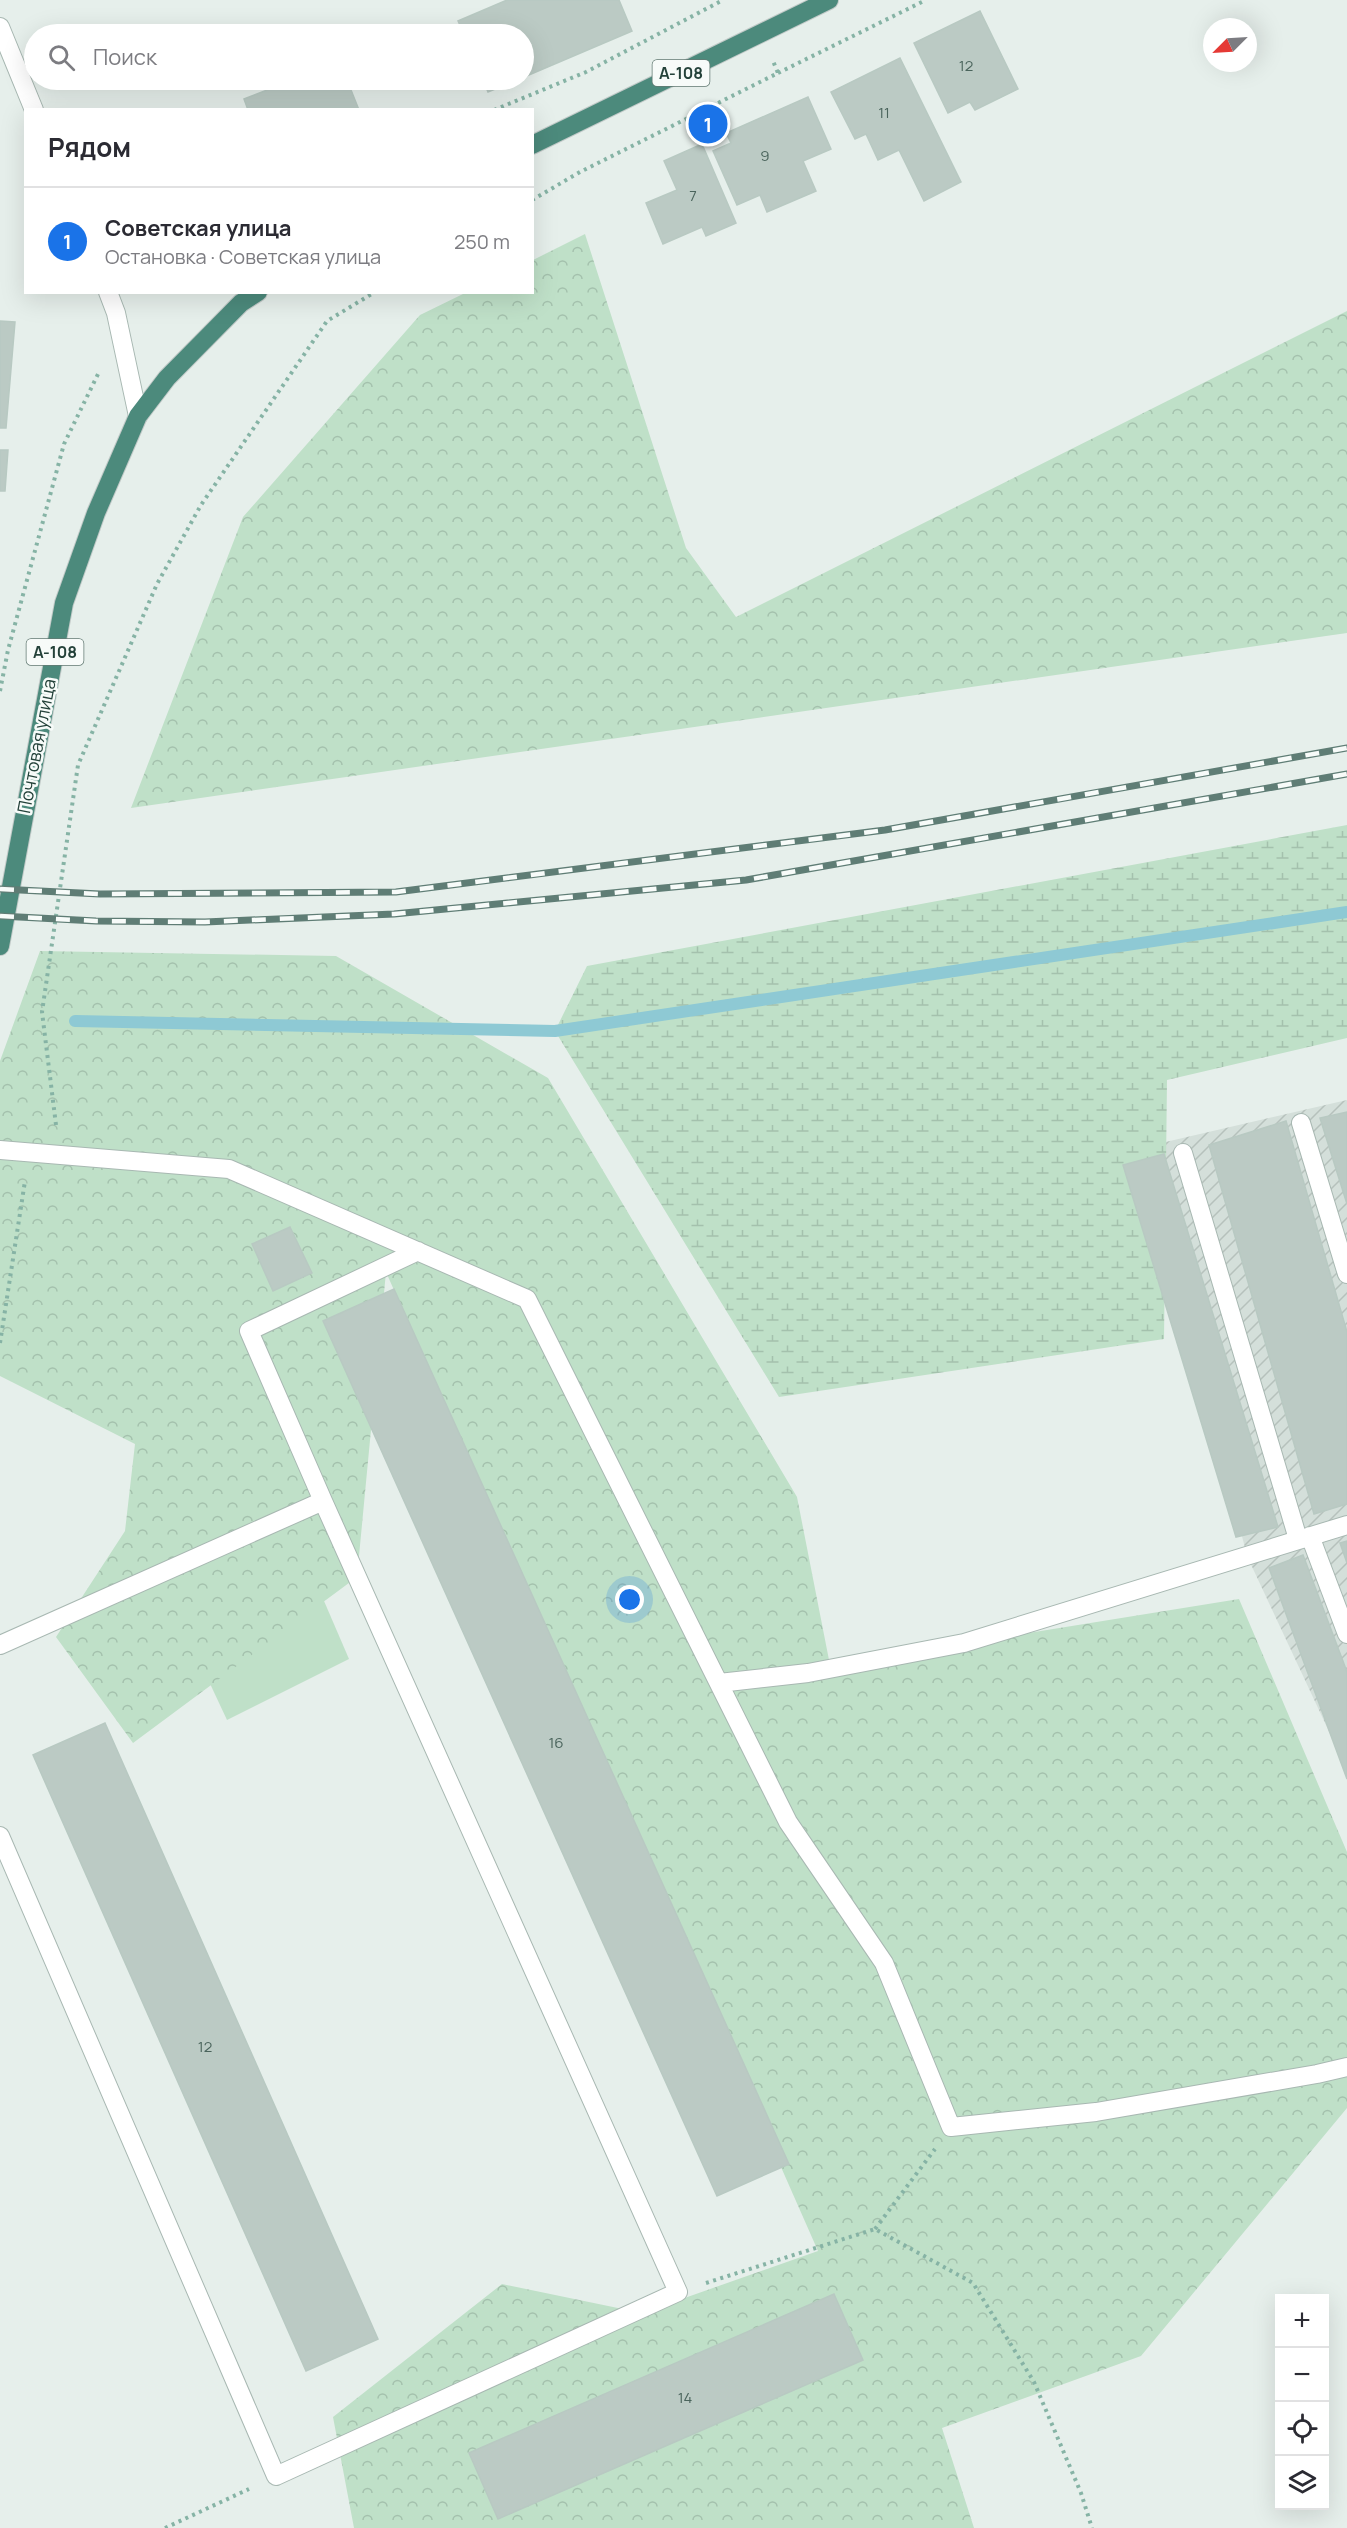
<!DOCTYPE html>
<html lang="ru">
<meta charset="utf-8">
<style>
:root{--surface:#fff;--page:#f2f2f3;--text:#2b2b33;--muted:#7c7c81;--line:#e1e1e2;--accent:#1a73e8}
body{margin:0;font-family:Manrope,sans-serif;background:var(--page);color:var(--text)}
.controls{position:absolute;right:18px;bottom:18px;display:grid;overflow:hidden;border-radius:0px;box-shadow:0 6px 24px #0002}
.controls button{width:54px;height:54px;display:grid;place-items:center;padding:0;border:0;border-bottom:2px solid var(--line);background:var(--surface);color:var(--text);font:30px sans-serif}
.compass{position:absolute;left:1203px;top:18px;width:54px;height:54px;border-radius:50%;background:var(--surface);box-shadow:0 6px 24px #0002;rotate:246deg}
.you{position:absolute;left:630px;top:1600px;width:21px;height:21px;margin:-15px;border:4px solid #fff;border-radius:50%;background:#1a73e8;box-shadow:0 0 0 9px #1a73e833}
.badge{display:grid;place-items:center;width:39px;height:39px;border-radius:50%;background:var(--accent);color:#fff;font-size:20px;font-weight:700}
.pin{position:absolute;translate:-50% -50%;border:3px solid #fff;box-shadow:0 2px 6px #0006}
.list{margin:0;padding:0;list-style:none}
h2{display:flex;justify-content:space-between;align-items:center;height:78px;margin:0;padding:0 24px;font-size:26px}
h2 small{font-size:20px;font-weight:400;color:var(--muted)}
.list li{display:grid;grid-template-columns:39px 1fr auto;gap:18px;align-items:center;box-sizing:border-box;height:108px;padding:0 24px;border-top:2px solid var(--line)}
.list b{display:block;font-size:22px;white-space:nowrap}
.list p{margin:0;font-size:20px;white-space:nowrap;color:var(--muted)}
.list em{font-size:20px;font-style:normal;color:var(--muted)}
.icon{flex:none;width:33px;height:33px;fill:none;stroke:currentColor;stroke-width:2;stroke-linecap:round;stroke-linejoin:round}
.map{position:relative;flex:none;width:1347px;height:2528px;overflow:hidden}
.search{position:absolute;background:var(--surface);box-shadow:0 6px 24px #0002;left:24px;top:24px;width:510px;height:66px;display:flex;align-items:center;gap:15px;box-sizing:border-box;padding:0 21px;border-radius:33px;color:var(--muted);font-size:22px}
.panel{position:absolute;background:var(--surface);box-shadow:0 6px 24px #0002;left:24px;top:108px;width:510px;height:186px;border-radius:0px}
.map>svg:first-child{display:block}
.industrial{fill:url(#industrial-furrows)}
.grass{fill:#bfe0c8}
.forest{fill:url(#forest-crowns)}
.wetland{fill:url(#wetland-marsh)}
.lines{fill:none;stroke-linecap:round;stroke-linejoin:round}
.stream{stroke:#8ec9d4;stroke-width:12}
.building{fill:#bbcac4;stroke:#b8c9c2;stroke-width:1.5}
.service-casing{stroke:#a8b8b2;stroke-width:20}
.minor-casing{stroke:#a8b8b2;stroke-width:20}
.trunk-casing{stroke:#c2cac8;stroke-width:20}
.path{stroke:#86b3a5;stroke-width:4;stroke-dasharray:3 4.5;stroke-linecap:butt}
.service{stroke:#fff;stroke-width:18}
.minor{stroke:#fff;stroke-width:18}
.trunk{stroke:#4c8a7c;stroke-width:18}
.rail-casing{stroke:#5f7d75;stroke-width:7}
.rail{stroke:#f7fbf9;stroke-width:4.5;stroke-dasharray:14;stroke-linecap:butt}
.labels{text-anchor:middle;stroke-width:5;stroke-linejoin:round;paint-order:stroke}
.number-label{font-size:15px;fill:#4a645c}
.shield{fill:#f7fbf9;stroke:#637a73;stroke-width:1.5}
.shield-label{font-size:16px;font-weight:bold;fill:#24423a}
.street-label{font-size:18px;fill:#24423a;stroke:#f7fbf9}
</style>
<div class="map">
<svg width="1347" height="2528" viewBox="0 0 1347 2528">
<defs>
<pattern id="industrial-furrows" width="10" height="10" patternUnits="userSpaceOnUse" patternTransform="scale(1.5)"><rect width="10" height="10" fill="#d4dfda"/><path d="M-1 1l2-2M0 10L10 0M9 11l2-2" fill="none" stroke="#b6c1bc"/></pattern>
<pattern id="forest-crowns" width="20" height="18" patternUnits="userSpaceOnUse" patternTransform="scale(1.5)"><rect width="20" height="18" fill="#bfe0c8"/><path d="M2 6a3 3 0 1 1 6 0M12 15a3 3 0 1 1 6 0" fill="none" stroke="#a4c1ad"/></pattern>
<pattern id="wetland-marsh" width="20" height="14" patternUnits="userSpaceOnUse" patternTransform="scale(1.5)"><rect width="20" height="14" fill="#bfe0c8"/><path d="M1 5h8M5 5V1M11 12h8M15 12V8" fill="none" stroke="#a4c1ad"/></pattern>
</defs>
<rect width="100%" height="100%" fill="#e6efeb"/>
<!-- industrial -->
<path class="industrial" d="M1347,1100V1770L1247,1556L1144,1147Z"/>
<!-- grass -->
<path class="grass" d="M321,1594L349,1659L227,1720L198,1658Z"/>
<!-- forest -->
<path class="forest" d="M585,234L686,548L736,617L1347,311V633L131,808L243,517L420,315L465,293L532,292L533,260Z
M40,951L336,956L548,1078L797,1497L830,1665L1239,1599L1347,1852V2108L1141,2356L942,2428L974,2528H354L333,2417L502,2284L642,2313L818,2251L386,1272L357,1577L133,1743L56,1637L125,1531L135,1444L0,1376V1061Z"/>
<!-- wetland -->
<path class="wetland" d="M1347,825V1038L1167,1080L1164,1339L779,1397L555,1031L587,966Z"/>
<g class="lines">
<!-- stream -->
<path class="stream" d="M75,1021L555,1031L1347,912"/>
</g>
<!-- building -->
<path class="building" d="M507,0H619L632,31L524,77V34H464L458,21Z
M980,11L1018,89L975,110L970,102L948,113L914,43Z
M900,58L961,182L924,201L899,150L878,160L866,134L855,139L831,92Z
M293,80H347L359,110H248L244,99Z
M483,80H517L488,92Z
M808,97L831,149L803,161L816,191L767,212L760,195L737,205L713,151L731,143L726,133Z
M702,144L736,223L706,236L702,227L663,244L646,203L677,190L664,161Z
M0,321L15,322L6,428H0Z
M0,450H8L5,491H0Z
M1347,1112V1204L1320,1118Z
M1286,1121L1347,1332V1504L1314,1514L1209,1145Z
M1164,1154L1278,1527L1236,1537L1123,1165Z
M290,1227L312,1273L273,1291L252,1244Z
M394,1289L789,2164L717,2196L323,1321Z
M1347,1541V1563L1340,1543Z
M1303,1555L1347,1672V1779L1269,1568Z
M105,1723L378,2339L306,2371L33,1755Z
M834,2294L863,2360L498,2519L469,2453Z"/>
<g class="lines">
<!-- service casing -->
<g class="service-casing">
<path id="service" d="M1301,1123L1347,1274
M0,1150L229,1169L527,1299L788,1822L884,1963L951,2127L1096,2112L1317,2074L1347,2067
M1183,1153L1298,1539
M1310,1536L1347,1634
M0,1645L323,1501
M719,1683L808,1673L964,1643L1347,1525
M0,1836L276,2476L678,2292L323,1501L249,1331L418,1251"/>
</g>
<!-- minor casing -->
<g class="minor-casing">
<path id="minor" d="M0,27L34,110
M108,292L116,313L138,416"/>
</g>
<!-- trunk casing -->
<g class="trunk-casing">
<path id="trunk" d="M532,145L829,0
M0,946L64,603L96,513L138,416L167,378L241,303L258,292"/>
</g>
<!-- path -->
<path class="path" d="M778,73L926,0
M494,110L586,72L723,0
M532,200L580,172L778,73L773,61
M0,691L8,650L64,444L98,374
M56,1125L42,1012L78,765L157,584L201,505L327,321L375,292
M0,1343L25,1181
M875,2229L935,2149
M706,2283L875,2229L973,2283L1034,2382L1081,2493L1092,2528
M165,2528L249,2489"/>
<!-- service -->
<use href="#service" class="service"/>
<!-- minor -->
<use href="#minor" class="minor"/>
<!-- trunk -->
<use href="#trunk" class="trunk"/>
<!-- rail casing -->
<g class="rail-casing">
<path id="rail" d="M0,889L100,894L396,892L885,830L1347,748
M0,916L96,921L205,922L394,914L746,880L1347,774"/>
</g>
<!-- rail -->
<use href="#rail" class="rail"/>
</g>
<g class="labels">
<!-- number labels -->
<g class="number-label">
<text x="966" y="71">12</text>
<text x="884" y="118">11</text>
<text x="765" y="161">9</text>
<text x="693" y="201">7</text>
<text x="556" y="1748">16</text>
<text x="205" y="2052">12</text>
<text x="685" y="2403">14</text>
</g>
<!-- shield labels -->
<g class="shield">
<rect x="652.5" y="60" width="57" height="26" rx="4.5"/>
<rect x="26.5" y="639" width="57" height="26" rx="4.5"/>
</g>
<g class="shield-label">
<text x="681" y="79">А-108</text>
<text x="55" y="658">А-108</text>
</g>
<!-- street labels -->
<g class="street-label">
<text transform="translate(37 746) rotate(-79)" y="6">Почтовая улица</text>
</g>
</g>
</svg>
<div class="controls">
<button>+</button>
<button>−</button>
<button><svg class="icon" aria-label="locate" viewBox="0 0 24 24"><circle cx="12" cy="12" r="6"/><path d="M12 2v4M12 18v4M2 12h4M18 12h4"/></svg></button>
<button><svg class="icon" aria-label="layers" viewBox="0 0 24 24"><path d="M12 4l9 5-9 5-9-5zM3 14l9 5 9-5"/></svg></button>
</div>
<svg class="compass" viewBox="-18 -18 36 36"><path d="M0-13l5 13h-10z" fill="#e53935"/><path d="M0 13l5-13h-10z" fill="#7c7c81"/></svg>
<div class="you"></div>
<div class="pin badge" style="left:708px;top:124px">1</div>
<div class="search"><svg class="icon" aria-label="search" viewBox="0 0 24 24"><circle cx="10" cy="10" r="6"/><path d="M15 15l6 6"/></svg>Поиск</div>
<section class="panel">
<h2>Рядом<small></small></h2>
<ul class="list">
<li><span class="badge">1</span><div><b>Советская улица</b><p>Остановка · Советская улица</p></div><em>250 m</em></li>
</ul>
</section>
</div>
